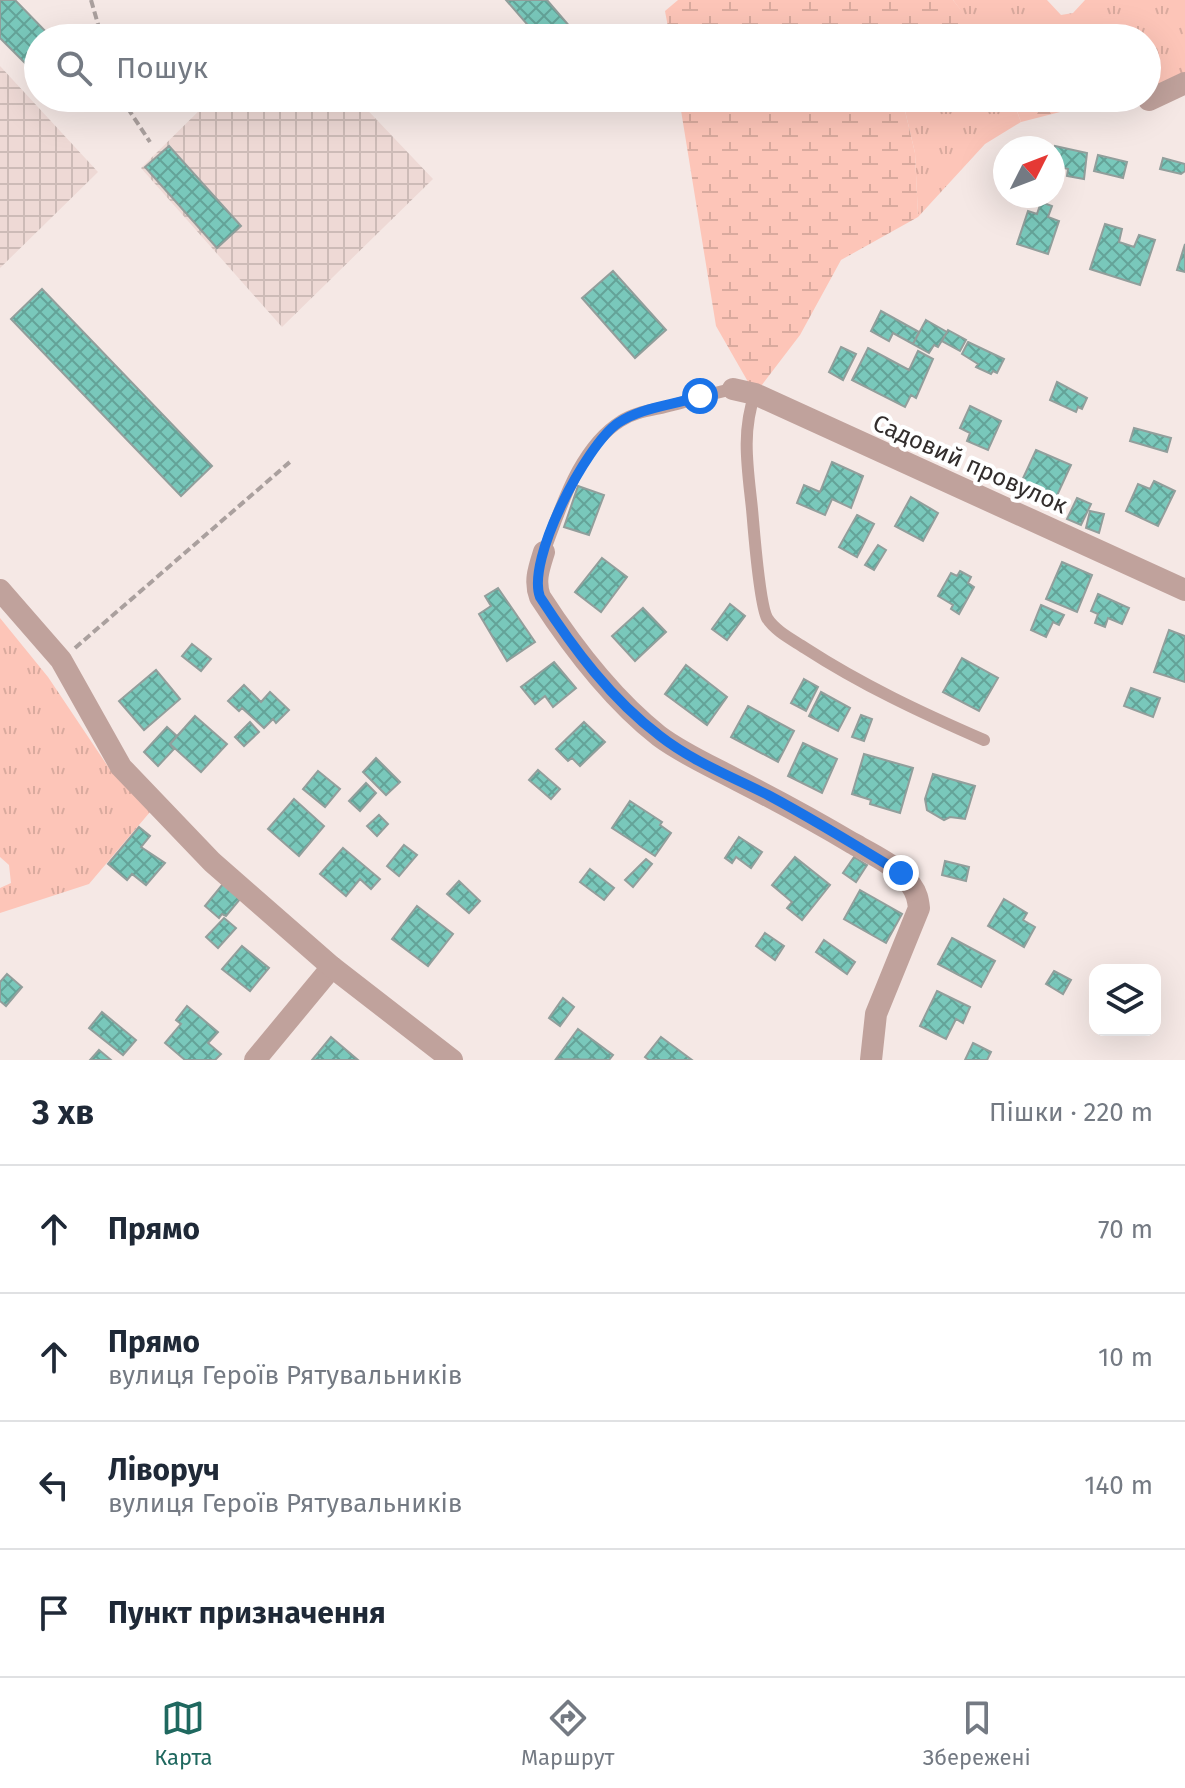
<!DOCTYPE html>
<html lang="uk">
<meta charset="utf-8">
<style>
:root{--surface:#fff;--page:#f6f6f7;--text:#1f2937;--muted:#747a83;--line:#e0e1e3;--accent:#1f685f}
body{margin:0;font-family:"Fira Sans",sans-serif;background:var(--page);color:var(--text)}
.controls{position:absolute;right:24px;bottom:24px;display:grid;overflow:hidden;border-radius:16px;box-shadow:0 8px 32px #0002}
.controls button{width:72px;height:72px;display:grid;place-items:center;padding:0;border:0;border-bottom:2px solid var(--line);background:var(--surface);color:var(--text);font:40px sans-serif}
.compass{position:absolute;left:993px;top:136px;width:72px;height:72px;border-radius:50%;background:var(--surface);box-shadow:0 8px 32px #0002;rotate:48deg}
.stop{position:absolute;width:24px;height:24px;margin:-18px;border:6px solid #1a73e8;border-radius:50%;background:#fff}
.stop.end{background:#1a73e8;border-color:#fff;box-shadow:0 2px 8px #0008}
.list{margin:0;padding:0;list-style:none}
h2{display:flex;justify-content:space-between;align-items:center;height:104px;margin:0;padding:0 32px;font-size:34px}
h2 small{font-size:26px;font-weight:400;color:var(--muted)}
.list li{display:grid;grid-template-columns:52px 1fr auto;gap:24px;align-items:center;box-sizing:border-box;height:128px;padding:0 32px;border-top:2px solid var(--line)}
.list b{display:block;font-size:30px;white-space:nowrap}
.list p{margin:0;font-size:26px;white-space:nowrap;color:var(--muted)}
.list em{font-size:26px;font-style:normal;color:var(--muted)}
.icon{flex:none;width:44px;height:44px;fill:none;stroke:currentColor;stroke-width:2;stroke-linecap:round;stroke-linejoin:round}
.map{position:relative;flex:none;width:1185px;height:1060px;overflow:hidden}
.search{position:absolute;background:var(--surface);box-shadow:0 8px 32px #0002;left:24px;right:24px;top:24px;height:88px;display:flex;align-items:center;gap:20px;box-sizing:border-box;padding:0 28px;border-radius:44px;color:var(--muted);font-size:30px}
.sheet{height:616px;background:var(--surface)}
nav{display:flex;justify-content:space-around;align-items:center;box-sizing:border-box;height:112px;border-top:2px solid var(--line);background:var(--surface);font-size:22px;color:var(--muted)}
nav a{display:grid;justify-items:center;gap:4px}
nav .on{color:var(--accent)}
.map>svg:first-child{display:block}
.industrial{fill:url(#industrial-grid)}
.grass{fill:url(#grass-tufts)}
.forest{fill:url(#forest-firs)}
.wetland{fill:url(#wetland-marsh)}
.building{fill:url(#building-cross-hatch);stroke:#919e9b;stroke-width:2}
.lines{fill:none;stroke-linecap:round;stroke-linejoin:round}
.path{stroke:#aaa09e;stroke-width:4;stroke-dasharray:8 4;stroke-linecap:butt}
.service{stroke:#c0a29c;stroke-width:12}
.minor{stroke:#c0a29c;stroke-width:22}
.tertiary{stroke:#c0a29c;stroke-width:22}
.route{stroke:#1a73e8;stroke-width:10}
.labels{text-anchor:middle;stroke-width:8;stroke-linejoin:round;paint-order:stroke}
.street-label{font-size:24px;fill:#322d2c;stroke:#fff}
</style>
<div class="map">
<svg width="1185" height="1060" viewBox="0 0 1185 1060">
<defs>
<pattern id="industrial-grid" width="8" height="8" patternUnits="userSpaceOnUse" patternTransform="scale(2)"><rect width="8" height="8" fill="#eed9d5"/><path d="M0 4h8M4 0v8" fill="none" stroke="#cdbbb7"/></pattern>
<pattern id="grass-tufts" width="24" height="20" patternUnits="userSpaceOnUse" patternTransform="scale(2)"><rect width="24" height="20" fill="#fdc5b8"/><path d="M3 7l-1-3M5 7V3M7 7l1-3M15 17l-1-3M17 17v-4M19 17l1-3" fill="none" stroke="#d9aa9e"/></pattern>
<pattern id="forest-firs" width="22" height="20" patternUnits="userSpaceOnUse" patternTransform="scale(2)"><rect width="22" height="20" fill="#fdc5b8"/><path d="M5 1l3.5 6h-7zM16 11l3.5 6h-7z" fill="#d9aa9e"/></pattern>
<pattern id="wetland-marsh" width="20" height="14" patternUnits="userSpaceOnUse" patternTransform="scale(2)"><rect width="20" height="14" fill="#fdc5b8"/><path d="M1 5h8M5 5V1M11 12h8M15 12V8" fill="none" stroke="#d9aa9e"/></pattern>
<pattern id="building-cross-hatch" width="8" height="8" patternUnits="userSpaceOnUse" patternTransform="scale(2)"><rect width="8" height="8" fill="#79c8bb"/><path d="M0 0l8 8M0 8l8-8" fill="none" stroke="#64a398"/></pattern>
</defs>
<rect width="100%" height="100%" fill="#f5e8e5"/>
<!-- industrial -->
<path class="industrial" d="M0,66L98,172L0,268Z
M212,98H356L433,179L282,327L141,168Z"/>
<!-- grass -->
<path class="grass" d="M953,0H1047L1061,15L1073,13L1085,0H1185V73L1147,89V79L1154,65L1147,53V38H959L972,25Z
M902,98H1012L1021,122L985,144L918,217L915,153Z
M0,618L48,677L111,771L150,812L89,884L0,913V888L11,883L9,865L0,857Z"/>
<!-- forest -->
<path class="forest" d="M1012,98H1115L1021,122Z"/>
<!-- wetland -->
<path class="wetland" d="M678,0H953L973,25L959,38H670L665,11Z
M679,98H902L915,153L918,217L841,260L800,335L755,394L716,326Z"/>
<!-- building -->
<path class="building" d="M0,0H15L52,38H38V76L0,38Z
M506,0H547L578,36L539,38Z
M169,146L241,226L217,248L145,167Z
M1055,146L1087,153L1084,179L1067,176L1068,169L1053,165Z
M1098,155L1127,162L1123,178L1094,171Z
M1163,158L1185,164V171L1181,174L1160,169Z
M1041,202L1052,206L1048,217L1059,221L1048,254L1017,244L1028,211L1037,214Z
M1105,224L1122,229L1119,242L1134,247L1139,235L1155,240L1140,285L1090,269Z
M1185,244V272L1177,270Z
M613,271L666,330L635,358L582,298Z
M42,289L212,466L181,496L11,319Z
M881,311L919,332L913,344L893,333L889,341L871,331Z
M926,320L947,332L938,347L934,345L929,353L913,344Z
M948,330L966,340L960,351L942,341Z
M968,342L1004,359L997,373L993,371L991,374L976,367L978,364L962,354Z
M841,347L856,354L843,380L829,372Z
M868,348L909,370L918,351L933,359L916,398L911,395L905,407L852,380Z
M1057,382L1087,398L1082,409L1078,407L1076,412L1050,400Z
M970,406L1001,421L988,450L967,441L970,433L960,428Z
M1134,428L1171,438L1167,452L1130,441Z
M1036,450L1071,465L1054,502L1019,487Z
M832,462L863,476L851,508L832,499L825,515L797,503L804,485L820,492Z
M1154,481L1175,491L1158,526L1126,511L1138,484L1150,489Z
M578,486L604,495L589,535L564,527Z
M911,497L938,513L923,541L895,526Z
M1077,498L1091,504L1081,525L1067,519Z
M1090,511L1104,514L1099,533L1086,528Z
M857,515L874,524L857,557L839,547Z
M878,545L886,550L874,570L865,565Z
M602,558L627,577L601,612L575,592Z
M1062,562L1092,575L1077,612L1046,599Z
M960,571L971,577L968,583L974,587L959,614L951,609L953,605L938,596L951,573L957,576Z
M498,588L535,642L507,661L479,614L491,606L485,596Z
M1098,594L1129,608L1122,624L1108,618L1105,627L1095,623L1098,614L1091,611Z
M730,604L745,616L727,640L712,629Z
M1041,605L1064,615L1059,625L1053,622L1046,637L1031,630Z
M643,608L666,632L635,661L612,636Z
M1169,630L1185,636V682L1154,672Z
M192,644L211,659L201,671L182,656Z
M962,658L998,678L979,711L943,692Z
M554,662L576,688L553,707L545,696L535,704L521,687Z
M686,665L727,697L707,725L665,694Z
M156,670L180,699L144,730L119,701Z
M804,679L818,687L806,711L791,703Z
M244,685L261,702L270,692L289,710L276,723L273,719L264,728L242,708L239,711L228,701Z
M1131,688L1160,698L1153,717L1124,706Z
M821,692L850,708L838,731L809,716Z
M748,706L794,731L778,762L731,737Z
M861,715L872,719L864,741L852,737Z
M195,716L227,744L201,772L170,744Z
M250,722L259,732L244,746L235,737Z
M584,722L605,742L580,766L572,758L568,761L556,749Z
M167,727L177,736L170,744L174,749L158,766L144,752Z
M803,743L837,759L822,793L788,776Z
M864,754L913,768L900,813L870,804L871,800L852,794Z
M376,758L400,782L386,795L363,772Z
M538,770L560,789L551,799L529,780Z
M318,771L340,789L325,807L303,789Z
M933,774L975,786L965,819L950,817L944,820L927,810L925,799Z
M366,783L376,793L360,811L349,801Z
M294,799L324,826L299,856L268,829Z
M630,801L662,822L660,825L671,833L655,856L612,828Z
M379,815L388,824L377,836L367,826Z
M139,827L150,836L141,847L165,863L146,885L132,874L127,880L108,864Z
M739,837L762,852L751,868L736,857L732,863L725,858Z
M404,845L417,855L399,876L387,866Z
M343,848L380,879L371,889L360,879L346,896L320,874Z
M795,857L830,885L802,920L787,908L792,902L772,885Z
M854,857L867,865L856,882L843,873Z
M646,859L652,864L633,887L625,880Z
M945,861L969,867L966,881L942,875Z
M590,869L614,888L604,900L580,882Z
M459,881L480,901L469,913L447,894Z
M223,884L241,898L226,916L222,914L219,918L205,906Z
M860,890L902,914L886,943L844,919Z
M1004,899L1027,913L1023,920L1035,927L1024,947L988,926Z
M417,906L453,934L428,966L392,939Z
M224,918L236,928L218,948L206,937Z
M765,933L784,946L775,960L756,946Z
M952,938L995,961L981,987L938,964Z
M824,940L855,962L847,974L816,952Z
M242,946L269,968L250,991L222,969Z
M1054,971L1071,980L1063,994L1046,984Z
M7,974L22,987L6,1006L0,1001V982Z
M937,991L970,1007L963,1023L956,1019L946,1039L920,1026Z
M563,998L574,1007L560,1026L549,1018Z
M187,1006L218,1032L208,1043L221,1054L215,1060H185L165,1043L181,1024L176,1020Z
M102,1012L136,1040L123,1055L89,1028Z
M578,1029L613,1055L609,1060L556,1059Z
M331,1037L358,1060H312Z
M661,1037L692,1060H649L645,1057Z
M973,1043L991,1052L987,1060H965Z
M99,1050L111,1060H90Z"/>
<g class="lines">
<!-- path -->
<path class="path" d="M91,0L102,38
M121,98L150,142
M75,648L291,461"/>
<!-- service -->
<path class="service" d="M755,394C741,432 748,470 752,509C754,530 759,602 767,618C775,631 793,640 805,648C862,685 922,713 984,740
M544,552C561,508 578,448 621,421C636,411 656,410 673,405C693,400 712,393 733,389"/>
<!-- minor -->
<path class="minor" d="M1149,100L1185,83
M733,389L755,394L1185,590
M544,552C539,568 534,581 540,597C573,648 611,698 659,736C683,754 713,767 739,781C778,801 815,821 852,843C872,854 898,866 911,885C917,893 918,900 919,908L876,1014L871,1060
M255,1060L332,967"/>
<!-- tertiary -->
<path class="tertiary" d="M0,590L61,660L121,767L212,862L332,967L452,1060"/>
</g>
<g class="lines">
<!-- route -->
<path class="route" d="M700,396C675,405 641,407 618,423C586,445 526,560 540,597C573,648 611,699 660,736C692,761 732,777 768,795C813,819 857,846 901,873"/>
</g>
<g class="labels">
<!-- street labels -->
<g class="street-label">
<text transform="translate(970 464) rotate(24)" y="8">Садовий провулок</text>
</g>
</g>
</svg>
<div class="controls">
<button><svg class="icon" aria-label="layers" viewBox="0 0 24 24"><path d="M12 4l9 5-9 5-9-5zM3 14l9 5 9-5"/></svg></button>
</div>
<svg class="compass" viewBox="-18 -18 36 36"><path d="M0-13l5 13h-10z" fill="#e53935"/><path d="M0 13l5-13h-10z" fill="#747a83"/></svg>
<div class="stop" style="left:700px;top:396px"></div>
<div class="stop end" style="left:901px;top:873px"></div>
<div class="search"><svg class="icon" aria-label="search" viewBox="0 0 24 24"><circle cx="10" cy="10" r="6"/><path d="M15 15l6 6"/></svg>Пошук</div>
</div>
<section class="sheet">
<h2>3 хв<small>Пішки · 220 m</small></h2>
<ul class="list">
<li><svg class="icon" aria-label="ahead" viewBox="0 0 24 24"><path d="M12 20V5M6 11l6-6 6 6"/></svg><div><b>Прямо</b></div><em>70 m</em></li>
<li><svg class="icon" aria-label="ahead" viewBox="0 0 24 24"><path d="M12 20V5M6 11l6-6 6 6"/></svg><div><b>Прямо</b><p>вулиця Героїв Рятувальників</p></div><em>10 m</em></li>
<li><svg class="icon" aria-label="left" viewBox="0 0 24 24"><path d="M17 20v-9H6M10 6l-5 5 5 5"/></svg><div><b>Ліворуч</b><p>вулиця Героїв Рятувальників</p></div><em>140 m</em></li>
<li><svg class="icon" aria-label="arrive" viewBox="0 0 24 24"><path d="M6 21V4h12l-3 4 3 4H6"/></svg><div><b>Пункт призначення</b></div></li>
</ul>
</section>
<nav>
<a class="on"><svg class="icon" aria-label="map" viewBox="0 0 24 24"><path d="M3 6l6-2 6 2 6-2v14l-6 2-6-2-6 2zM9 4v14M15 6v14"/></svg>Карта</a>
<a><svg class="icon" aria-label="directions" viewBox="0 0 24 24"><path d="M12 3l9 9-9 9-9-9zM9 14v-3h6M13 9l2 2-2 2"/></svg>Маршрут</a>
<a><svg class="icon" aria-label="saved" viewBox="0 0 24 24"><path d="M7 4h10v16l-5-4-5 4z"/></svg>Збережені</a>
</nav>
